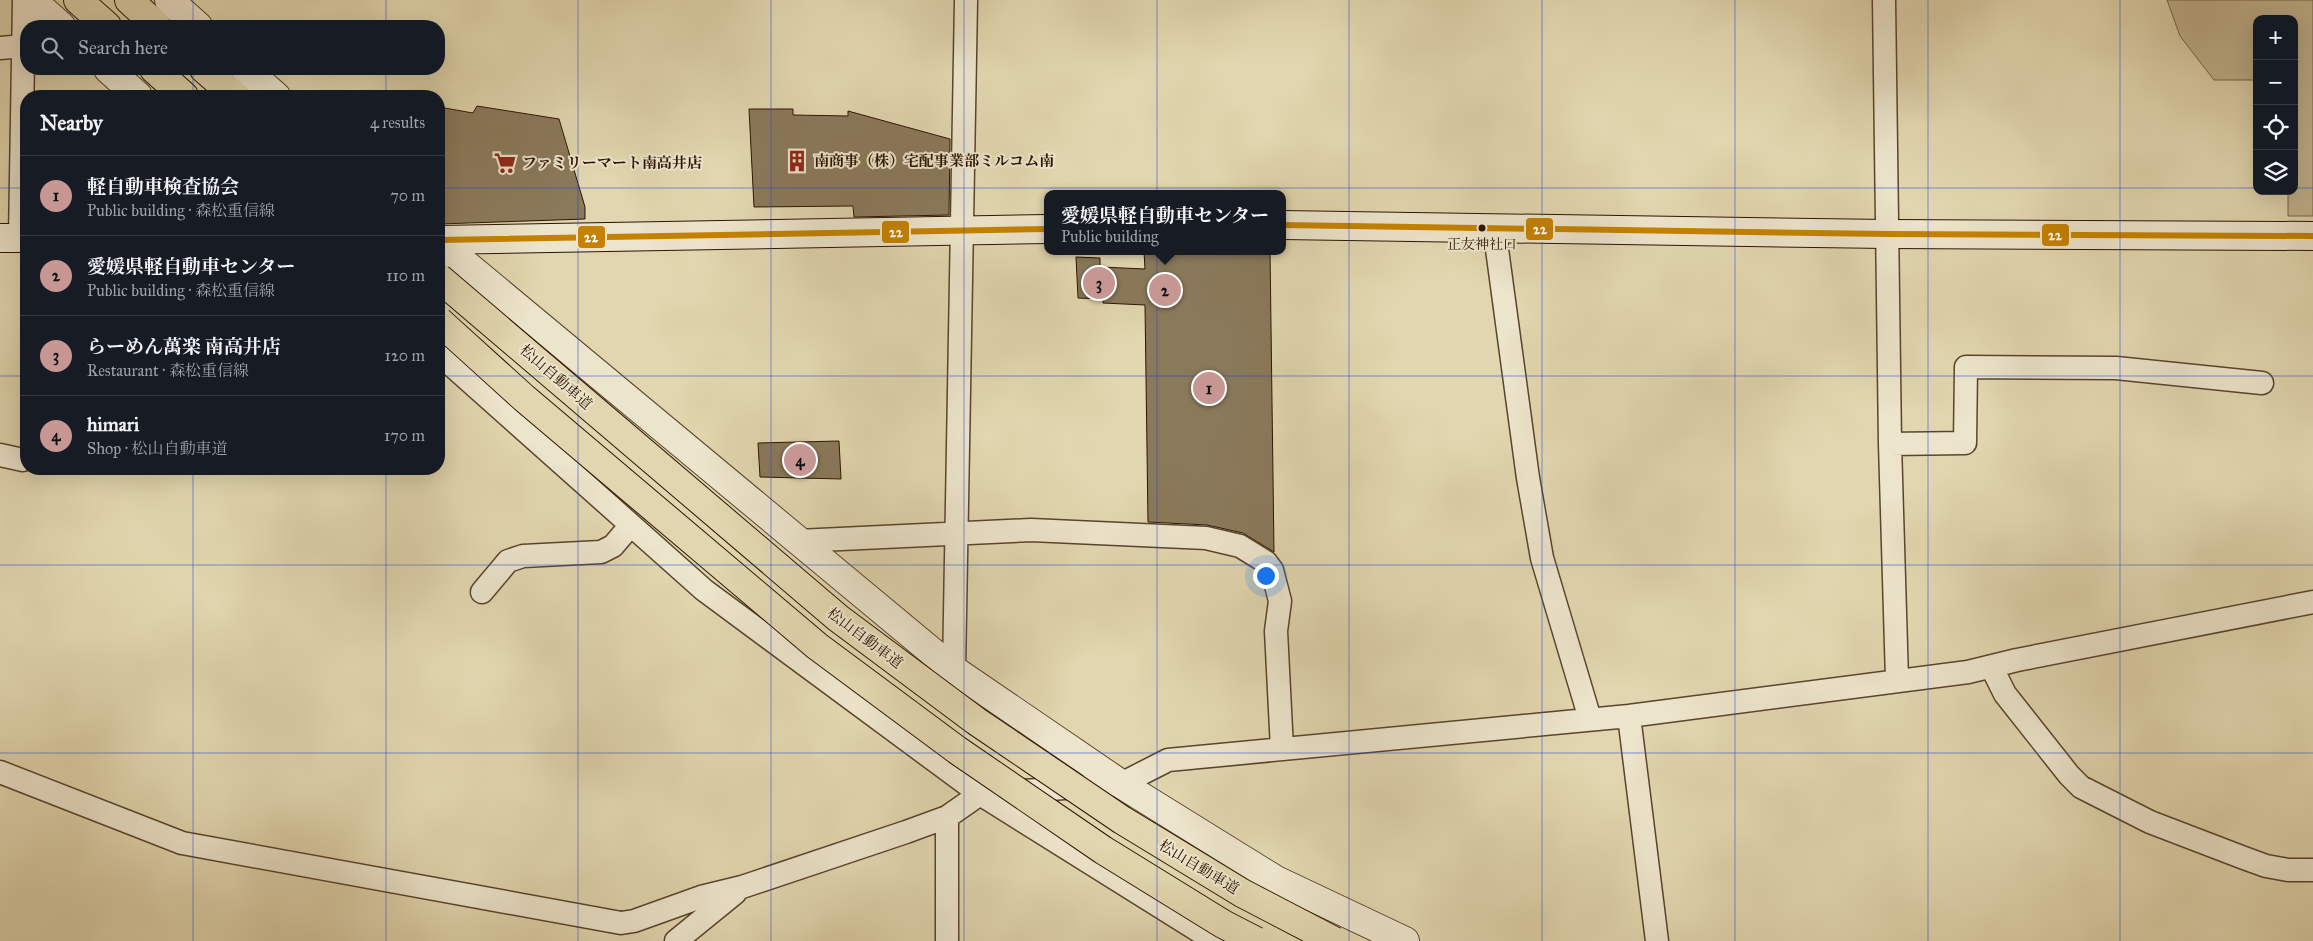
<!DOCTYPE html>
<meta charset="utf-8">
<style>
:root{--surface:#171b24;--page:#242831;--text:#f1f3f6;--muted:#9ea1a6;--line:#363941;--accent:#c59692}
body{margin:0;font-family:"IM FELL Great Primer","Noto Serif JP",serif;background:var(--page);color:var(--text)}
.controls{position:absolute;right:15px;top:15px;display:grid;overflow:hidden;border-radius:10px;box-shadow:0 5px 20px #0002}
.controls button{width:45px;height:45px;display:grid;place-items:center;padding:0;border:0;border-bottom:1px solid var(--line);background:var(--surface);color:var(--text);font:25px sans-serif}
.you{position:absolute;left:1265px;top:575px;width:18px;height:18px;margin:-12px;border:4px solid #fff;border-radius:50%;background:#1a73e8;box-shadow:0 0 0 8px #1a73e833}
.badge{display:grid;place-items:center;width:32px;height:32px;border-radius:50%;background:var(--accent);color:#111;font-size:16px;font-weight:700}
.pin{position:absolute;translate:-50% -50%;border:2px solid #fff;box-shadow:0 1px 5px #0006}
.popup{position:absolute;left:1044px;top:190px;width:242px;height:65px;box-sizing:border-box;display:grid;place-content:center;border-radius:10px;background:var(--surface);filter:drop-shadow(0 1px 4px #0005);font-size:16px;white-space:nowrap;color:var(--muted)}
.popup b{font-size:19px;color:var(--text)}
.popup::after{content:'';position:absolute;left:50%;top:100%;margin-left:-10px;border:10px solid transparent;border-top-color:var(--surface)}
.list{margin:0;padding:0;list-style:none}
h2{display:flex;justify-content:space-between;align-items:center;height:65px;margin:0;padding:0 20px;font-size:21px}
h2 small{font-size:16px;font-weight:400;color:var(--muted)}
.list li{display:grid;grid-template-columns:32px 1fr auto;gap:15px;align-items:center;box-sizing:border-box;height:80px;padding:0 20px;border-top:1px solid var(--line)}
.list b{display:block;font-size:19px;white-space:nowrap}
.list p{margin:0;font-size:16px;white-space:nowrap;color:var(--muted)}
.list em{font-size:16px;font-style:normal;color:var(--muted)}
.icon{flex:none;width:28px;height:28px;fill:none;stroke:currentColor;stroke-width:2;stroke-linecap:round;stroke-linejoin:round}
.map{position:relative;flex:none;width:2313px;height:941px;overflow:hidden}
.search{position:absolute;background:var(--surface);box-shadow:0 5px 20px #0002;left:20px;top:20px;width:425px;height:55px;display:flex;align-items:center;gap:12px;box-sizing:border-box;padding:0 18px;border-radius:20px;color:var(--muted);font-size:19px}
.panel{position:absolute;background:var(--surface);box-shadow:0 5px 20px #0002;left:20px;top:90px;width:425px;height:385px;border-radius:20px}
.map>svg:first-child{display:block}
.green{fill:#c2b591;stroke:#776448}
.building{fill:#8a795b;stroke:#2c1400}
.lines{fill:none;stroke-linecap:round;stroke-linejoin:round}
.minor-casing{stroke:#59442c;stroke-width:25}
.tertiary-casing{stroke:#59442c;stroke-width:30}
.secondary-casing{stroke:#2c1400;stroke-width:30}
.motorway-casing{stroke:#2c1400;stroke-width:30}
.minor{stroke:#ece4cb;stroke-width:22}
.tertiary{stroke:#ece4cb;stroke-width:28}
.secondary{stroke:#ece4cb;stroke-width:28}
.motorway{stroke:#e1d6af;stroke-width:28}
.motorway-bridge-casing{stroke:#2c1400;stroke-width:30;stroke-linecap:butt}
.motorway-bridge{stroke:#e1d6af;stroke-width:28}
.bus-1-casing{stroke:#ece4cb;stroke-width:10}
.bus-1{stroke:#c48200;stroke-width:6}
.grid{fill:none;stroke:#1d4ed8;stroke-width:1;stroke-opacity:0.55}
.bus-dot{fill:#2c1400;stroke:#ece4cb;stroke-width:2}
.labels{text-anchor:middle;stroke-width:4;stroke-linejoin:round;paint-order:stroke}
.bus-label{font-size:14px;fill:#2c1400;stroke:#ece4cb}
.poi-label{font-size:15px;font-weight:bold;fill:#2c1400;stroke:#ece4cb;text-anchor:start}
.street-label{font-size:15px;fill:#2c1400;stroke:#ece4cb}
.line-badge{stroke:#ece4cb;stroke-width:2}
.badge-label{font-size:14px;text-anchor:middle;font-weight:bold;fill:#fff}
</style>
<div class="map">
<svg width="2313" height="941" viewBox="0 0 2313 941">
<rect width="100%" height="100%" fill="#e1d6af"/>
<filter id="stains"><feTurbulence type="fractalNoise" baseFrequency=".004" numOctaves="4"/><feColorMatrix values="0 0 0 0 .2 0 0 0 0 .09 0 0 0 0 .02 0 0 0 .5 -.17"/></filter>
<radialGradient id="worn" r=".72"><stop offset=".6" stop-color="#630" stop-opacity="0"/><stop offset="1" stop-color="#630" stop-opacity=".3"/></radialGradient>
<!-- green -->
<path class="green" d="M2167,0H2313V216H2288V191H2294V19H2257V80H2214L2180,36Z"/>
<!-- building -->
<path class="building" d="M477,106L559,119L585,207V219L439,224V107L473,113Z
M749,109H793V115L848,116V111L950,139L949,215L854,217L853,206L754,207Z
M1144,251H1270L1274,552L1243,533L1207,525L1148,522L1145,305L1103,303V299L1078,298L1076,257L1100,258V267L1145,269Z
M839,441L841,479L760,477L758,443Z"/>
<g class="lines">
<!-- minor casing -->
<g class="minor-casing">
<path id="minor" d="M1884,0L1890,444L1897,680
M0,48L23,46
M1494,227L1528,478L1542,558L1590,719
M20,238L24,0
M439,354L704,590L980,794L1215,941
M1890,444L1965,443L1966,367L2116,368L2262,383
M0,455L23,460
M798,541L1031,530L1206,538L1240,546L1266,562L1272,570L1280,601L1276,631L1282,749
M482,592L508,561L523,556L601,552L613,546L630,526
M1992,668L2005,694L2069,775L2081,787L2150,822L2244,858L2266,866L2288,870H2313
M954,670L966,0
M1629,716L1657,941
M0,772L182,843L621,923L634,921L701,897L742,887L906,832L947,817L980,794L1121,784L1168,760L1629,716L1968,672L2017,660L2313,602
M947,817V941
M676,941L735,893"/>
</g>
<!-- tertiary casing -->
<g class="tertiary-casing">
<path id="tertiary" d="M32,0L61,26
M169,0L198,26
M108,69L138,96
M245,69L276,96
M439,242L954,670L1121,784L1276,880L1405,941"/>
</g>
<!-- secondary casing -->
<g class="secondary-casing">
<path id="secondary" d="M1282,225L1887,234L2313,236
M0,238H26
M439,240L1048,229"/>
</g>
<!-- motorway casing -->
<g class="motorway-casing">
<path id="motorway" d="M78,0L107,26
M129,0L157,26
M154,69L184,96
M204,69L235,96"/>
</g>
<!-- minor -->
<use href="#minor" class="minor"/>
<!-- tertiary -->
<use href="#tertiary" class="tertiary"/>
<!-- secondary -->
<use href="#secondary" class="secondary"/>
<!-- motorway -->
<use href="#motorway" class="motorway"/>
<!-- motorway-bridge casing -->
<g class="motorway-bridge-casing">
<path id="motorway-bridge" d="M439,278L838,618L976,721L1122,820L1242,893L1334,941
M439,321L524,398L817,646L957,750L1103,850L1223,924L1256,941"/>
</g>
<!-- motorway-bridge -->
<use href="#motorway-bridge" class="motorway-bridge"/>
<!-- bus-1 casing -->
<g class="bus-1-casing">
<path id="bus-1" d="M1282,225L1887,234L2313,236
M439,240L1048,229"/>
</g>
<!-- bus-1 -->
<use href="#bus-1" class="bus-1"/>
</g>
<!-- grid -->
<path class="grid" d="M193,0V26M386,0V26M578,0V941M771,0V941M964,0V941M1157,0V941M1349,0V941M1542,0V941M1735,0V941M1928,0V941M2120,0V941M193,69V96M386,69V96M0,188H26M439,188H2257M2294,188H2313M0,376H26M439,376H2313M193,469V941M386,469V941M0,565H2313M0,753H2313"/>
<!-- icons -->
<defs>
<g id="building-bare" transform="scale(1.725)"><path d="M-4-6H4V6H1V3H-1V6H-4ZM-2.5-4.3h1.7v1.8h-1.7ZM.8-4.3h1.7v1.8H.8ZM-2.5-1h1.7V.8h-1.7ZM.8-1h1.7V.8H.8Z" fill="#8f2418" stroke="#ece4cb" stroke-width="2.5" paint-order="stroke"/></g>
<g id="supermarket-bare" transform="scale(1.725)"><path d="M-6-5.5h2.5l.6 2H6L4.5 2H-2.5L-4.4-4H-6ZM-1.5 3.2a1.3 1.3 0 1 0 .1 0ZM3 3.2a1.3 1.3 0 1 0 .1 0Z" fill="#8f2418" stroke="#ece4cb" stroke-width="2.5" paint-order="stroke"/></g>
</defs>
<g fill-rule="evenodd">
<use href="#building-bare" x="797" y="161"/>
<use href="#supermarket-bare" x="505" y="163"/>
</g>
<!-- markers -->
<circle class="bus-dot" cx="1482" cy="228" r="4.5"/>
<g class="labels">
<!-- bus labels -->
<g class="bus-label">
<text x="1482" y="249">正友神社口</text>
</g>
<!-- poi labels -->
<g class="poi-label">
<text x="814" y="166">南商事（株）宅配事業部ミルコム南</text>
<text x="522" y="168">ファミリーマート南高井店</text>
</g>
<!-- street labels -->
<g class="street-label">
<text transform="translate(556 377) rotate(41)" y="5">松山自動車道</text>
<text transform="translate(865 638) rotate(37)" y="5">松山自動車道</text>
<text transform="translate(1199 867) rotate(31)" y="5">松山自動車道</text>
</g>
</g>
<g class="line-badge">
<rect x="1525" y="217" width="29" height="24" rx="5" fill="#c48200"/>
<rect x="881" y="220" width="29" height="24" rx="5" fill="#c48200"/>
<rect x="2041" y="223" width="29" height="24" rx="5" fill="#c48200"/>
<rect x="577" y="225" width="29" height="24" rx="5" fill="#c48200"/>
</g>
<g class="badge-label">
<text x="1540" y="234">22</text>
<text x="896" y="237">22</text>
<text x="2055" y="240">22</text>
<text x="591" y="242">22</text>
</g>
<rect width="100%" height="100%" filter="url(#stains)"/>
<rect width="100%" height="100%" fill="url(#worn)"/>
</svg>
<div class="controls">
<button>+</button>
<button>−</button>
<button><svg class="icon" aria-label="locate" viewBox="0 0 24 24"><circle cx="12" cy="12" r="6"/><path d="M12 2v4M12 18v4M2 12h4M18 12h4"/></svg></button>
<button><svg class="icon" aria-label="layers" viewBox="0 0 24 24"><path d="M12 4l9 5-9 5-9-5zM3 14l9 5 9-5"/></svg></button>
</div>
<div class="you"></div>
<div class="pin badge" style="left:1209px;top:388px">1</div>
<div class="pin badge" style="left:1165px;top:290px">2</div>
<div class="popup"><b>愛媛県軽自動車センター</b>Public building</div>
<div class="pin badge" style="left:1099px;top:283px">3</div>
<div class="pin badge" style="left:800px;top:460px">4</div>
<div class="search"><svg class="icon" aria-label="search" viewBox="0 0 24 24"><circle cx="10" cy="10" r="6"/><path d="M15 15l6 6"/></svg>Search here</div>
<section class="panel">
<h2>Nearby<small>4 results</small></h2>
<ul class="list">
<li><span class="badge">1</span><div><b>軽自動車検査協会</b><p>Public building · 森松重信線</p></div><em>70 m</em></li>
<li><span class="badge">2</span><div><b>愛媛県軽自動車センター</b><p>Public building · 森松重信線</p></div><em>110 m</em></li>
<li><span class="badge">3</span><div><b>らーめん萬楽 南高井店</b><p>Restaurant · 森松重信線</p></div><em>120 m</em></li>
<li><span class="badge">4</span><div><b>himari</b><p>Shop · 松山自動車道</p></div><em>170 m</em></li>
</ul>
</section>
</div>
